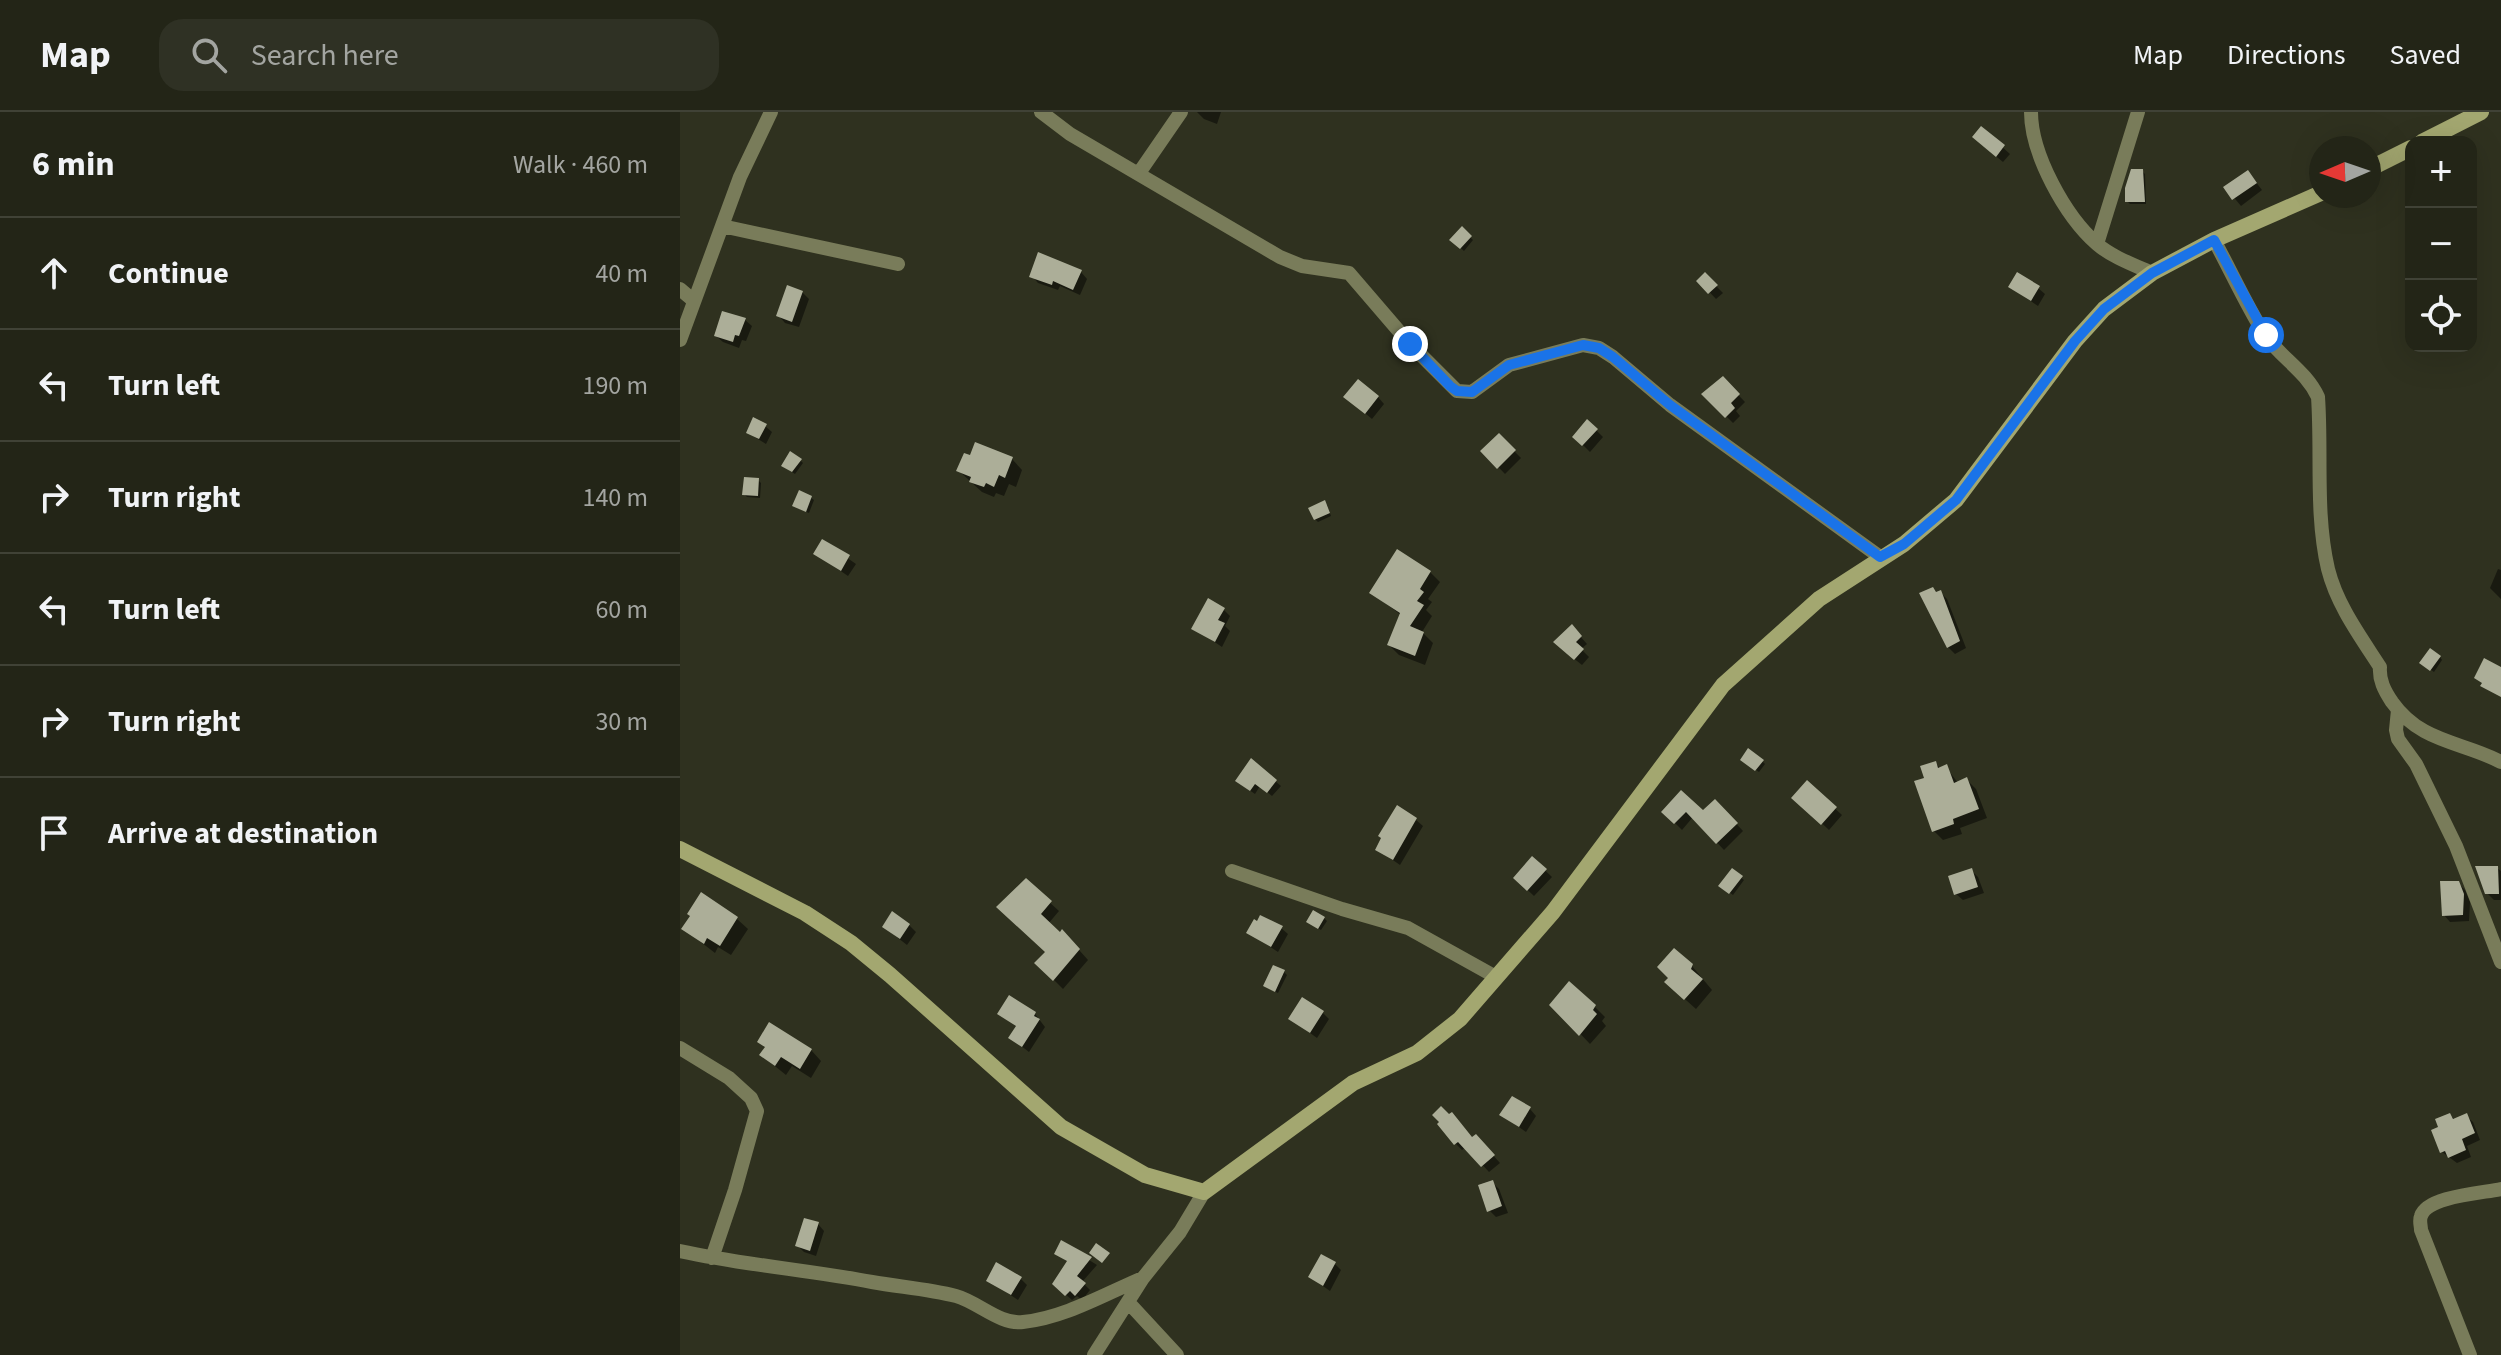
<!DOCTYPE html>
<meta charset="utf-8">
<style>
:root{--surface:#232517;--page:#2f3124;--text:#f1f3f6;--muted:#a3a5a1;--line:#404236}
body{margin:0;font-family:"Source Sans 3",sans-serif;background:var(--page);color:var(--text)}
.controls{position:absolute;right:24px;top:24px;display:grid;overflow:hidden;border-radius:16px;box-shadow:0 8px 32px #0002}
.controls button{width:72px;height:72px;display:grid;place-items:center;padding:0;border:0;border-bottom:2px solid var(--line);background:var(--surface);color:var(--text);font:40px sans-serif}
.compass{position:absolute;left:1629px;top:24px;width:72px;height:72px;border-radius:50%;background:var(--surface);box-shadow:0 8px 32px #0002;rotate:268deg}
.stop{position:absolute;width:24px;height:24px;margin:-18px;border:6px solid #1a73e8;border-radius:50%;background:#fff}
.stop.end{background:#1a73e8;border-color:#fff;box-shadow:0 2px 8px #0008}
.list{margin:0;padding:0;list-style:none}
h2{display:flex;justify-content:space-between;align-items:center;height:104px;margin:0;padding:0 32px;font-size:34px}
h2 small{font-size:26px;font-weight:400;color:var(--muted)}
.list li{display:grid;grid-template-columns:52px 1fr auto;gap:24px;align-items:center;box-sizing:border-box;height:112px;padding:0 32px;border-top:2px solid var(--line)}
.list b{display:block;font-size:30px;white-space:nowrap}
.list em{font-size:26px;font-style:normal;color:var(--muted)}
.icon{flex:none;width:44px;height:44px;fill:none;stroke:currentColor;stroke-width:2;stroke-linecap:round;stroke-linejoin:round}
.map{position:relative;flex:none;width:1821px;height:1243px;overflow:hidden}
header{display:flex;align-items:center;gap:48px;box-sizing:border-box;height:112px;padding:0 40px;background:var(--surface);border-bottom:2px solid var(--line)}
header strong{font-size:38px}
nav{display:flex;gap:44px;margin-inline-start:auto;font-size:28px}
.search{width:560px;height:72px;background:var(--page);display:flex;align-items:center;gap:20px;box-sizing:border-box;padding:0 28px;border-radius:24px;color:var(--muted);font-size:30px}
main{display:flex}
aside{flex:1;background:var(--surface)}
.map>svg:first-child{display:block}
.shadow{fill:#0007}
.building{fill:#acae98}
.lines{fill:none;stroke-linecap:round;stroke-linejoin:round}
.street{stroke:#797c5a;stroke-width:14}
.secondary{stroke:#a3a770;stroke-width:16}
.route{stroke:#1a73e8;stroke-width:10}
</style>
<header>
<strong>Map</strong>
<div class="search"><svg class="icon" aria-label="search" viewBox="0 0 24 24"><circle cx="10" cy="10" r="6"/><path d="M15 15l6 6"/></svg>Search here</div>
<nav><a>Map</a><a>Directions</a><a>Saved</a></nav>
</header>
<main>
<aside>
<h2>6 min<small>Walk · 460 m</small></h2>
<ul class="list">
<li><svg class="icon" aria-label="ahead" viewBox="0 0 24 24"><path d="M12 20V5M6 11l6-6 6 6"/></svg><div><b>Continue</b></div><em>40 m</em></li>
<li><svg class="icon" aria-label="left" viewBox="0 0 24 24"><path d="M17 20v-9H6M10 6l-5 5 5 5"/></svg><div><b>Turn left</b></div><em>190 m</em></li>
<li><svg class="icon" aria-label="right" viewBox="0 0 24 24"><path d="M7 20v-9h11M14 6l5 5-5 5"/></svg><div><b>Turn right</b></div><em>140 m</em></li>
<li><svg class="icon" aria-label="left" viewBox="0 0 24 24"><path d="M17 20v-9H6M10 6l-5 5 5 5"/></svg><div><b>Turn left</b></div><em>60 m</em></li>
<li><svg class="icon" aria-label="right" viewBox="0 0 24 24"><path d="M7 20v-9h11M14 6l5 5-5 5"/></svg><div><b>Turn right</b></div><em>30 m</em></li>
<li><svg class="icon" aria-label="arrive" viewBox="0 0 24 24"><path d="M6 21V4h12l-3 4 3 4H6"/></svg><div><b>Arrive at destination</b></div></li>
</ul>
</aside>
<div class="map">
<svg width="1821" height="1243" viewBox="0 0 1821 1243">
<rect width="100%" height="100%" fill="#2f311f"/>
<!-- shadow -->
<path class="shadow" d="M517,0H541L537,12L524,7Z
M1302,17L1330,42L1323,50L1301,32Z
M1462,59L1465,62L1466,92H1450L1447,89Z
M1568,60L1582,78L1561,94L1546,76Z
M782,117L793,128L784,139L772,128Z
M401,160L407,167L400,183L380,174L378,178L358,171L352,164Z
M1025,163L1043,181L1036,187L1019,169Z
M1330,175L1358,176L1365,182L1358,194Z
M122,180L129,187L119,215L105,211L99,204Z
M43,202L65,208L72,214L66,229L62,228L59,236L43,230L36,224Z
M1043,267L1065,290L1056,299L1060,304L1053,311L1024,282Z
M698,285L704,292L692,307L673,291Z
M85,314L92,320L86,332L68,321Z
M916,318L923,325L910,340L895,325Z
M819,324L841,346L825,362L803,339Z
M332,347L342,358L336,375L329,372L324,384L316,381L314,385L302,380L279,359Z
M121,349L123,351L115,362L106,356Z
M78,368L81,371L80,386L67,385L64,382Z
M131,386L134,388L129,401L117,396Z
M647,393L651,404L638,410L635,407Z
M143,429L176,452L168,464L136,442Z
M718,440L750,460L760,470L748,487L752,490L746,498L752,504L742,520L753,531L745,553L719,543L709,533L721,503L692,481Z
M1818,457L1821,458V487L1810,476Z
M1260,480L1267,487L1286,536L1275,542L1268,535Z
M544,498L550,504L545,514L550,519L542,535L514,516Z
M892,515L907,532L901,537L909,545L902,553L882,537Z
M1760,545L1762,548L1754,560L1744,553Z
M571,649L601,674L592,684L580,674L575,682L562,673Z
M1082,649L1085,652L1079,660L1065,650Z
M1255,651L1261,657L1266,655L1278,671L1287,668L1296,677L1307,706L1280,716L1282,722L1263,728L1254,719L1247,667Z
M1127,671L1162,703L1149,718L1114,685Z
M1001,681L1023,700L1035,689L1063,719L1044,738L1013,705L1002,718L984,700Z
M736,708L743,714L720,753L697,737Z
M853,747L872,765L854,784L835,766Z
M1817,756L1821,759V788H1814L1807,781Z
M1291,758L1298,765L1304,781L1283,788L1276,782Z
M1052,759L1064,768L1053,783L1041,774Z
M346,769L379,799L368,812L391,829L408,848L383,877L357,851L367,840Z
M1778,771L1785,778L1790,790L1789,809L1770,810L1764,803Z
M22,783L57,807L68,817L51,843L38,835L35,841L4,817Z
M644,806L647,809L641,818L631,812Z
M229,813L236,820L227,833L204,815Z
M601,816L608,822L598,840L569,821Z
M1012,854L1032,878L1016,897L997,880Z
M604,860L607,863L598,881L588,876Z
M330,886L355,902L365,915L349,940L331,926L337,915L320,902Z
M872,892L915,895L925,905L922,909L926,914L910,932Z
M643,901L649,907L637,926L611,907Z
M79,930L131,938L141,949L131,966L112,954L106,963L81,943L86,936Z
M850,997L856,1004L846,1020L822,1003Z
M754,1003L802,1031L820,1051L809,1060L786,1035L782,1038L776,1032Z
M1770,1003L1775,1008L1786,1004L1793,1010L1800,1028L1787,1034L1791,1045L1777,1051L1762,1040L1761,1016Z
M812,1070L819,1077L828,1101L816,1105L809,1098Z
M138,1112L144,1119L136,1144L124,1140L117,1133Z
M382,1131L417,1153L402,1170L410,1178L402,1188L397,1184L392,1188L374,1172L388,1150L376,1141Z
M655,1152L661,1158L650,1179L630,1165Z
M340,1166L347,1173L338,1188L308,1168Z"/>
<!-- building -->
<path class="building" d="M1301,14L1325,33L1316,45L1292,25Z
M1451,57H1463L1465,90H1445V76Z
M1568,58L1577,71L1552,88L1543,75Z
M782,114L792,124L780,137L769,128Z
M358,140L402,158L393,178L373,169L372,173L349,165Z
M1025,160L1038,173L1028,182L1016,169Z
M1337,160L1360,174L1351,189L1328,175Z
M107,173L123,179L112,210L96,204Z
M42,199L66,206L59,224L55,223L53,230L34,224Z
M1043,264L1060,282L1051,291L1055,296L1045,306L1021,282Z
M678,267L699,284L685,302L663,285Z
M73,305L87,312L79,327L66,321Z
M907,307L918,317L902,334L892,325Z
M819,321L836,338L817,357L800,339Z
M295,330L333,345L325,366L319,363L314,375L306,371L304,375L289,370L291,365L276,359L284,341L290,343Z
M110,339L122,347L112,360L101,354Z
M64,365L79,366L78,384L62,383Z
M119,378L132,384L126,400L112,394Z
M645,388L650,401L634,408L628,396Z
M142,427L170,443L161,459L133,442Z
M717,437L751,459L740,477L744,480L737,489L744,493L730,514L744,520L735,544L707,533L720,501L689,481Z
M1253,475L1256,480L1261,478L1280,529L1267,536L1239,481Z
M528,486L545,496L538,508L545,511L535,530L511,517Z
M892,512L902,524L896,530L904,537L894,548L873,530Z
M1750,536L1761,544L1750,559L1739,551Z
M1804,546L1821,555V585L1800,574L1802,571L1794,566Z
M1068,636L1084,648L1075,659L1060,648Z
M571,646L597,668L587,681L575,672L570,679L555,669Z
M1256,649L1258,656L1267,652L1274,671L1287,665L1299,697L1273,707L1274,712L1252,720L1234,669L1244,666L1240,654Z
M1127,668L1157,695L1141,713L1111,686Z
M1001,678L1023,698L1035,687L1058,711L1036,732L1006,700L994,712L981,700Z
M717,693L737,706L713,748L695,738L701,726L698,724Z
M852,744L867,757L847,779L833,766Z
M1795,754H1818L1819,782H1805Z
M1052,756L1063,764L1049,782L1038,774Z
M1292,756L1298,775L1274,783L1268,764Z
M346,766L372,789L361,802L380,820L382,817L400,837L373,869L354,851L365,840L316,795Z
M1760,769H1779L1784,782L1783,803L1762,804Z
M21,780L58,805L40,834L27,826L24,832L1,817L10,804L7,802Z
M633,798L645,805L638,817L626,810Z
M212,799L230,812L220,827L202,815Z
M580,803L603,814L591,835L566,821L574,807L577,809Z
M994,836L1013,852L1011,857L1023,867L1004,888L984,870L988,866L977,855Z
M593,853L605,858L595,880L583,874Z
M889,869L916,893L913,898L917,902L899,924L869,893Z
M329,883L356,900L354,904L360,907L342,935L328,926L336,914L317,902Z
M622,885L644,899L630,921L608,907Z
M89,910L132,937L120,957L101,945L95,954L79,943L85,935L77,930Z
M832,984L851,995L839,1015L819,1003Z
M761,994L769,1002L772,1000L792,1025L796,1022L815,1043L801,1055L778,1030L774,1033L757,1012L759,1010L752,1003Z
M1770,1001L1773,1007L1787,1001L1795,1021L1782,1027L1786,1038L1768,1046L1765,1039L1760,1041L1751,1018L1758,1015L1755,1007Z
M813,1068L822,1094L807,1100L798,1073Z
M124,1106L139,1110L130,1139L115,1134Z
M381,1128L412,1145L397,1164L406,1171L395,1184L390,1179L385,1184L372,1172L387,1149L374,1142Z
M416,1131L430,1141L422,1151L409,1141Z
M641,1142L656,1150L643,1174L628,1165Z
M316,1150L342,1165L331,1183L306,1169Z"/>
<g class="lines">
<!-- street -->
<path class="street" d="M361,0L390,22L600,145L622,154L669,161L730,232L777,279L792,280L829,253L903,233L919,236L933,245L990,293L1200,445
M1351,0C1351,42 1385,104 1417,132C1432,145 1454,153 1472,161
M459,61L501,0
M42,114L218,152
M1534,128C1551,159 1566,193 1585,223C1601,246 1626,259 1638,285C1642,342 1635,401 1648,457C1657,493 1680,524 1700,555C1699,568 1704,578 1712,590C1741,631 1781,629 1821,650
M1417,132L1458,0
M0,177L14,189
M0,228L60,65L91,0
M1718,598L1716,618L1718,627L1736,652L1776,734L1821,850
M552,759L662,797L728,816L816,865
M0,936L49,966L71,986L77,999L55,1078L32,1146
M0,1139C64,1153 128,1158 192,1170C220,1175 248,1177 276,1184C298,1190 320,1213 343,1210C384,1206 425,1182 463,1166
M448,1190L497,1243
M414,1243L463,1166L500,1120L524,1080
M1790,1243L1741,1118C1741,1113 1739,1109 1741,1104C1747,1084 1803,1081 1821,1077"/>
<!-- secondary -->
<path class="secondary" d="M1742,30L1801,0
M1689,57L1731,36
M0,737L125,801L171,831L210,863L381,1015L465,1063L524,1080L673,971L737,941L780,907L873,800L1043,573L1139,487L1224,432L1276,388L1395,229L1424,197L1472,161L1534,128L1641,81"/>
</g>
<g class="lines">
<!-- route -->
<path class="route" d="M730,232L770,274L777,279L792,280L829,253L903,233L919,236L933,245L990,293L1200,445L1224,432L1276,388L1395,229L1424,197L1472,161L1534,128L1586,223"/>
</g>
</svg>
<div class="controls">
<button>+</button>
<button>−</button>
<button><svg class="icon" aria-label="locate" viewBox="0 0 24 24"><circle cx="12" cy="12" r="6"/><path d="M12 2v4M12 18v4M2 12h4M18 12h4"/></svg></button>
</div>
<svg class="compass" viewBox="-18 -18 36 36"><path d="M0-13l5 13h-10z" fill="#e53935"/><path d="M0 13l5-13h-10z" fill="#a3a5a1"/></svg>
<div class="stop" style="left:1586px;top:223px"></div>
<div class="stop end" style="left:730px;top:232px"></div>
</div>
</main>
